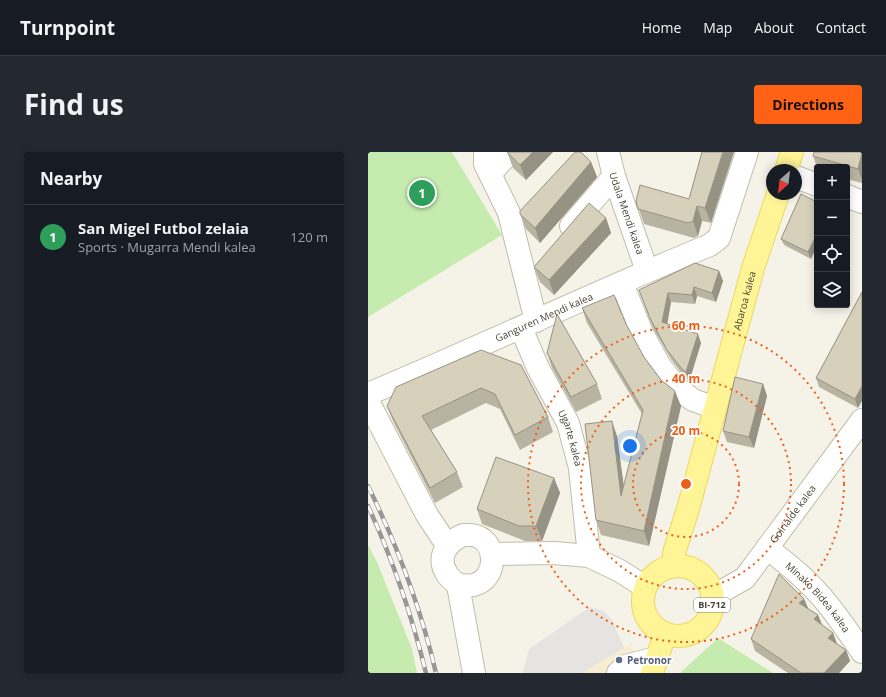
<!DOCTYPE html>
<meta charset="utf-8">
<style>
:root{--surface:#171b24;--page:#242831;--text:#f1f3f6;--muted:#9ea1a6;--line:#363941;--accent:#ff6214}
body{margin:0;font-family:"Open Sans",sans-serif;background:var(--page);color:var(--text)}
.controls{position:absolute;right:12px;top:12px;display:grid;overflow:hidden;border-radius:4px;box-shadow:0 2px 10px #0003}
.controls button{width:36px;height:36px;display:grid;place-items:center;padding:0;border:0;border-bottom:1px solid var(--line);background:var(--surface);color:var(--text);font:20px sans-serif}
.compass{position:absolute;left:398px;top:12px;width:36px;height:36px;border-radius:50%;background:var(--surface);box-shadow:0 2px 10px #0003;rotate:208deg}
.you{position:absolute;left:262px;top:294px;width:14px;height:14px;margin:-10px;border:3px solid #fff;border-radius:50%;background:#1a73e8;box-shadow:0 0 0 6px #1a73e833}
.badge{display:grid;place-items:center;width:26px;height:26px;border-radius:50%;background:var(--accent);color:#fff;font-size:13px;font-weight:700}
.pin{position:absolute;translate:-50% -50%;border:2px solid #fff;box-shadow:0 1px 4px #0006}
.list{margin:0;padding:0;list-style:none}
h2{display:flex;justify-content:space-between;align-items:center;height:52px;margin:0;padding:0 16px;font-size:17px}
h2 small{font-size:13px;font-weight:400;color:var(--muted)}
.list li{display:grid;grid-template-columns:26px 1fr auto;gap:12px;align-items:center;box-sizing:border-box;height:64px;padding:0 16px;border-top:1px solid var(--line)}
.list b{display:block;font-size:15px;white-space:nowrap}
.list p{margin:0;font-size:13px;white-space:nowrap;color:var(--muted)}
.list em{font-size:13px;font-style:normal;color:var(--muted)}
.icon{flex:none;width:22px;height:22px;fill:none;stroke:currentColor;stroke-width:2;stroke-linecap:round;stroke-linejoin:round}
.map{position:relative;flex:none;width:494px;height:521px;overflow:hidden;border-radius:4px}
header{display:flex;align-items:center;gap:24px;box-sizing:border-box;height:56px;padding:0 20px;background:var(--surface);border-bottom:1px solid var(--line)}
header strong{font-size:19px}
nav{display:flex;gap:22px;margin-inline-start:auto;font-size:14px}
.intro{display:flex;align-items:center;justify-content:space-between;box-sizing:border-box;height:96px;padding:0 24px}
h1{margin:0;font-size:28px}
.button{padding:10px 18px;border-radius:4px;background:var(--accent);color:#111;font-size:14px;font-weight:700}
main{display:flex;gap:24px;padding:0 24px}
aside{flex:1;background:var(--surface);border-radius:4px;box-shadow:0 2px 10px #0003}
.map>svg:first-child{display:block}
.commercial{fill:#f7eed2}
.green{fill:#c5ebae}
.parking{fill:#e6e4e0}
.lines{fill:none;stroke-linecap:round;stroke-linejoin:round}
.minor-casing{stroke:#c1bdaa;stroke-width:24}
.major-casing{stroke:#ead960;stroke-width:24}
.minor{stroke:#fff;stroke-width:22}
.major{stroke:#fff496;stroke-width:22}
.rail-casing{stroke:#979797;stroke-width:4.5}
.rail{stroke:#fff;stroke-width:3;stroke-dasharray:9;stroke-linecap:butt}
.wall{fill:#b9b4a2}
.shaded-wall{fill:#969284}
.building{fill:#d7d1bc;stroke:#969284}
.ring{fill:none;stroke:#ed5f17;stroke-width:2;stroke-dasharray:2 4}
.service-dot{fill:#5c6f8a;stroke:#fff;stroke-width:1.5}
.labels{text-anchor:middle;stroke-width:3.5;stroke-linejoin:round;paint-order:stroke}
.shield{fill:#fff;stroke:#807d72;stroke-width:1}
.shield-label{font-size:9px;font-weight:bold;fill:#494536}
.street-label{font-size:10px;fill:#494536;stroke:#fff}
.service-label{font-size:10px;font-weight:bold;fill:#4e5e75;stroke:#fff;text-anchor:start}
.centre{fill:#ed5f17;stroke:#fff;stroke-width:2}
.ring-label{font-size:12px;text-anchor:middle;font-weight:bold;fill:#ed5f17;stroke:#fff;stroke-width:3.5;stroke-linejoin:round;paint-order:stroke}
</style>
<header>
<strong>Turnpoint</strong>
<nav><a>Home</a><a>Map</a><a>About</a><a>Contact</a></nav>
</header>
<div class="intro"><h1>Find us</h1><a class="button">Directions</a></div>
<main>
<aside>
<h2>Nearby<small></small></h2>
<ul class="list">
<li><span class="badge" style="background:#2e9e5b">1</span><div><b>San Migel Futbol zelaia</b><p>Sports · Mugarra Mendi kalea</p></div><em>120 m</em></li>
</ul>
</aside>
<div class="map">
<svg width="494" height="521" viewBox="0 0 494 521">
<rect width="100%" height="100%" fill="#f5f3e8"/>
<!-- commercial -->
<path class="commercial" d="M264,490L267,521H214L256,496Z"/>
<!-- green -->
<path class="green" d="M0,0H84L134,83L0,165Z
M0,393L9,410L44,497L49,521H0Z
M350,486L405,521H312Z"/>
<!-- parking -->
<path class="parking" d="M222,455L236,459L244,468L256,496L214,521H155L161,497Z"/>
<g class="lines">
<!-- minor casing -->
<g class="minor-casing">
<g id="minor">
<path d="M117,0V12L141,61L168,169"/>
<path id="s1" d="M240,0L246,24L279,119"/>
<path d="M122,22L142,0"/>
<path d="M428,25L449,33"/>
<path d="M479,44L494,50"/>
<path d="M203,74L246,24"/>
<path d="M254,131L274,181L292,214L308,235L325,248L347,256"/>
<path id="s2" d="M153,176L170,216L200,271L212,316L221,404"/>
<path id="s3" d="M0,242C115,194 227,140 342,93L351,86L379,0"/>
<path d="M0,249L59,363L79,393"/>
<path d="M95,383C98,383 101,383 104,383C130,387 131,426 106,433C101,434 95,433 90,433C87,430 81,426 79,422C68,405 79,390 95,383Z"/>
<path id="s4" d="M399,396C417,410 435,424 450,441C467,459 480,480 494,500"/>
<path d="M124,402L186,401L221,404L252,419L277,435"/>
<path d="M90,433L106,521"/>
<path id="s5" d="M344,445L377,426L494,268"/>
<path d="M250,521L257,514L288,506"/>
</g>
</g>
<!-- major casing -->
<g class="major-casing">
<g id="major">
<path d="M418,18L424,0"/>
<circle cx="310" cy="449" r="35"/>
<path id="s6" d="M305,415L306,401L320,357L385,116L410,42"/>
<path d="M284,521L297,482"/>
</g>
</g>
<!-- minor -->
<use href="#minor" class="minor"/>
<!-- major -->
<use href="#major" class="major"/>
<!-- rail casing -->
<g class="rail-casing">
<path id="rail" d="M0,334C29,393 53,457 68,521
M0,354C25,408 44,464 58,521"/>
</g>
<!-- rail -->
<use href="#rail" class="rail"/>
</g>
<!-- wall -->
<path class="wall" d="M139,0H185L158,28L145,16Z
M334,0L343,71L334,69L330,84L326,86L276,72L268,49L321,47Z
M494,0V31L479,27V15H449L445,4Z
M223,10L229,25L172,91L158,77L152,62Z
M433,42L443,107L416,93L413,87Z
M238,66L243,81L186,143L172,130L166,115Z
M351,119L355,129L348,150L329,144L327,152L303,150L299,172L333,191L321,230L317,226L303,207L285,176L271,138Z
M494,140L490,256L451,235L448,226Z
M214,156L258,172L276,205L313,254L281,394L233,383L228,368L249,284L256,335L274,262L219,171Z
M113,198L180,265L185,280L152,298L132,257L118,251L63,278L89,320L95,335L67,351L25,269L19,254Z
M179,201L229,232L234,247L208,260L184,216Z
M395,232L399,244L386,296L359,290L355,279Z
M186,326L192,341L174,389H157L114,372L109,357Z
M436,447L440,457L450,463L454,473L465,481L469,492L478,498L482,509L471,521H420L387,499L383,487Z"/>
<!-- shaded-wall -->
<path class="shaded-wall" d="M165,0H185L158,28L152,13Z
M355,0H366L343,71L337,56Z
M494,1V28L490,17Z
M223,10L229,25L172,91L167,76Z
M329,54L334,69L330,84L325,69Z
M238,66L243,81L186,143L181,128Z
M449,82V94L443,107L440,100Z
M351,119L355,129L348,150L344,141Z
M326,135L329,144L327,152L324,143Z
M300,141L303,150L298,179L294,170Z
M330,182L333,191L321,230L318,220Z
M395,232L399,244L386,296L381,285Z
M494,234V249L490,256L487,247Z
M307,239L313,254L281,394L276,379Z
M244,269L249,284L259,359L253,344Z
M186,326L192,341L174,389L168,374Z
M436,447L441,458L431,451Z
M450,463L455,475L446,467Z
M465,481L469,492L460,486Z
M478,498L482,509L471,521H456Z"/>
<!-- building -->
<path class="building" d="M139,0H165L152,13Z
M207,0H213L223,10L167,76L152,62V59Z
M334,0H355L337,56L329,54L325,69L320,71L270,57L268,49L272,33L321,47Z
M446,0H494V1L490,17L445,4Z
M433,42L449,50V82L440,100L413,87Z
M221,51L238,66L181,128L166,115Z
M327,111L351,119L344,141L326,135L324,143L300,141L294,170L330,182L318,220L314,217L299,198L282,166L271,138Z
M494,140V234L487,247L448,226Z
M246,143L258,172L276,205L293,228L307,239L276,379L228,368L217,272L244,269L253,344L275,258L214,156Z
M189,162L229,232L203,245L179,201Z
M113,198L153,213L180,265L147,283L127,242L113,236L54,264L89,320L62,336L19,254L28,235Z
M367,225L395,232L381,285L355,279Z
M128,305L186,326L168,374H151L109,357Z
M411,422L436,447L431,451L450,463L446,467L465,481L460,486L478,498L456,521H433L383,487Z"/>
<!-- distance rings -->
<g class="ring">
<circle cx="318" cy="332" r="53"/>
<circle cx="318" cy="332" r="105"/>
<circle cx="318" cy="332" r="158"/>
</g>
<!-- markers -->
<circle class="service-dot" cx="251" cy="508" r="4"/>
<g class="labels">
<!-- shield labels -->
<rect class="shield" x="326" y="446" width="36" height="14" rx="3"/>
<g class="shield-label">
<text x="344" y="456">BI-712</text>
</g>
<!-- street labels -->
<g class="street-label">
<text dy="4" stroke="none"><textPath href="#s1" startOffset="64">Udala Mendi kalea</textPath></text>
<text dy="4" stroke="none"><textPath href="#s6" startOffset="276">Abaroa kalea</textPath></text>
<text dy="4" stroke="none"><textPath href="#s3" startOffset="192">Ganguren Mendi kalea</textPath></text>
<text dy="4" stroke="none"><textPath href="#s2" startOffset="121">Ugarte kalea</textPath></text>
<text dy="4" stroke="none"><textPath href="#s5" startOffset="118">Goirialde kalea</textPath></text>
<text dy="4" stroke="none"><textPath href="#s4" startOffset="71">Minako Bidea kalea</textPath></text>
</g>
<!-- service labels -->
<g class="service-label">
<text x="259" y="512">Petronor</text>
</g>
</g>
<circle cx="318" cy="332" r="6" class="centre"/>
<g class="ring-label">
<text x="318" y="178">60 m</text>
<text x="318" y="231">40 m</text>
<text x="318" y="283">20 m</text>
</g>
</svg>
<div class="controls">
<button>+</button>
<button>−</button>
<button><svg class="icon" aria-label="locate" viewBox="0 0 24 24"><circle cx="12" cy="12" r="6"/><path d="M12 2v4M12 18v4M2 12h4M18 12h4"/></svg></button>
<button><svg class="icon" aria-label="layers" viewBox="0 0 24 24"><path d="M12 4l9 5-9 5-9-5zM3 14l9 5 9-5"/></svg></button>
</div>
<svg class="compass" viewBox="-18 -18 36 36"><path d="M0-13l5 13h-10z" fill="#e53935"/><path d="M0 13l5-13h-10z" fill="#9ea1a6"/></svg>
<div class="you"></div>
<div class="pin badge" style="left:54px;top:41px;background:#2e9e5b">1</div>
</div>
</main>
